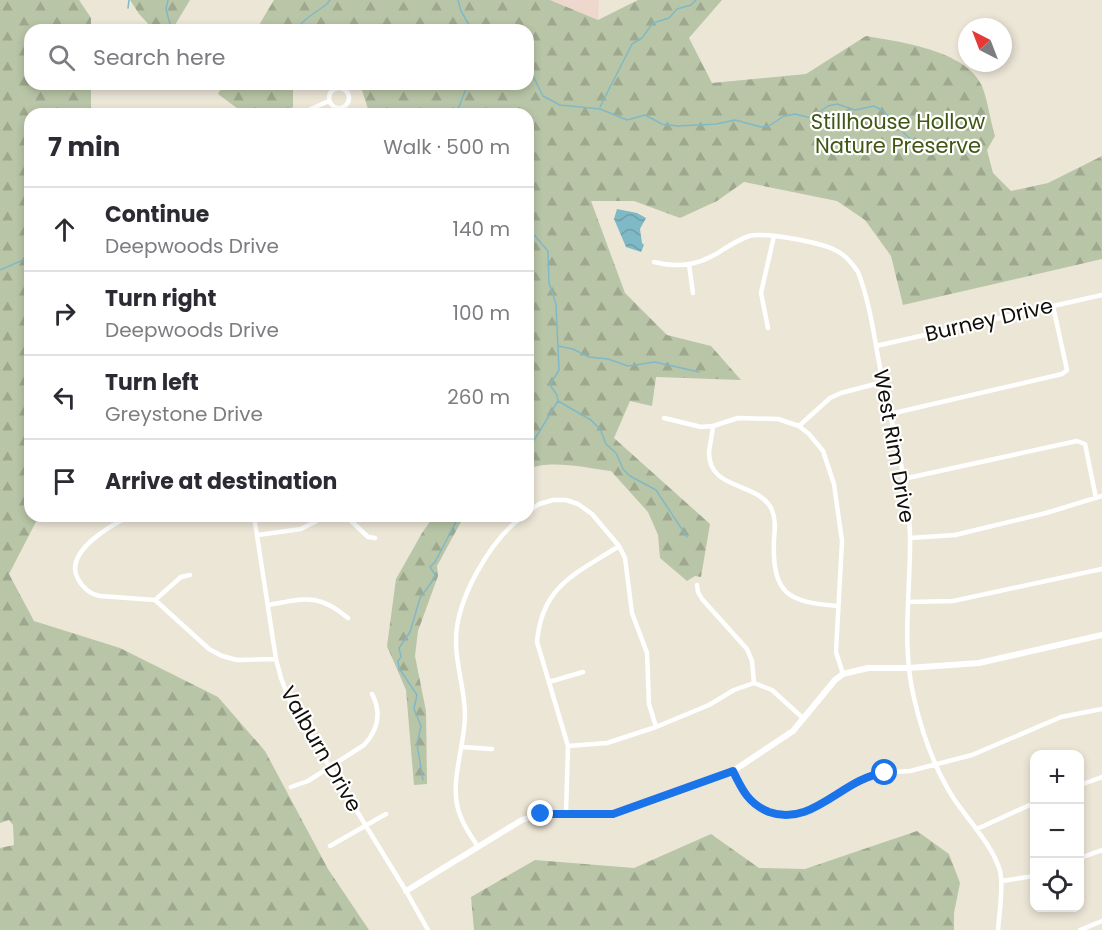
<!DOCTYPE html>
<meta charset="utf-8">
<style>
:root{--surface:#fff;--page:#f7f7f7;--text:#2b2b33;--muted:#7c7c81;--line:#e1e1e2}
body{margin:0;font-family:Poppins,sans-serif;background:var(--page);color:var(--text)}
.controls{position:absolute;right:18px;bottom:18px;display:grid;overflow:hidden;border-radius:12px;box-shadow:0 3px 9px #0003}
.controls button{width:54px;height:54px;display:grid;place-items:center;padding:0;border:0;border-bottom:2px solid var(--line);background:var(--surface);color:var(--text);font:30px sans-serif}
.compass{position:absolute;left:958px;top:18px;width:54px;height:54px;border-radius:50%;background:var(--surface);box-shadow:0 3px 9px #0003;rotate:318deg}
.stop{position:absolute;width:18px;height:18px;margin:-14px;border:4px solid #1a73e8;border-radius:50%;background:#fff}
.stop.end{background:#1a73e8;border-color:#fff;box-shadow:0 2px 6px #0008}
.list{margin:0;padding:0;list-style:none}
h2{display:flex;justify-content:space-between;align-items:center;height:78px;margin:0;padding:0 24px;font-size:26px}
h2 small{font-size:20px;font-weight:400;color:var(--muted)}
.list li{display:grid;grid-template-columns:39px 1fr auto;gap:18px;align-items:center;box-sizing:border-box;height:84px;padding:0 24px;border-top:2px solid var(--line)}
.list b{display:block;font-size:22px;white-space:nowrap}
.list p{margin:0;font-size:20px;white-space:nowrap;color:var(--muted)}
.list em{font-size:20px;font-style:normal;color:var(--muted)}
.icon{flex:none;width:33px;height:33px;fill:none;stroke:currentColor;stroke-width:2;stroke-linecap:round;stroke-linejoin:round}
.map{position:relative;flex:none;width:1102px;height:930px;overflow:hidden}
.search{position:absolute;background:var(--surface);box-shadow:0 3px 9px #0003;left:24px;top:24px;width:510px;height:66px;display:flex;align-items:center;gap:15px;box-sizing:border-box;padding:0 21px;border-radius:18px;color:var(--muted);font-size:22px}
.panel{position:absolute;background:var(--surface);box-shadow:0 3px 9px #0003;left:24px;top:108px;width:510px;height:414px;border-radius:18px}
.map>svg:first-child{display:block}
.commercial{fill:#eed7cc}
.forest{fill:url(#forest-firs)}
.water{fill:url(#water-waves)}
.lines{fill:none;stroke-linecap:round;stroke-linejoin:round}
.stream{stroke:#80b9c6;stroke-width:1.5}
.minor{stroke:#fff;stroke-width:4.5}
.tertiary{stroke:#fff;stroke-width:6}
.route{stroke:#1a73e8;stroke-width:8}
.labels{text-anchor:middle;stroke-width:4.5;stroke-linejoin:round;paint-order:stroke}
.park-label{font-size:21px;fill:#415514;stroke:#fff}
.street-label{font-size:21px;fill:#110f0a;stroke:#fff}
</style>
<div class="map">
<svg width="1102" height="930" viewBox="0 0 1102 930">
<defs>
<pattern id="forest-firs" width="22" height="20" patternUnits="userSpaceOnUse" patternTransform="scale(1.5)"><rect width="22" height="20" fill="#b9c5a7"/><path d="M5 1l3.5 6h-7zM16 11l3.5 6h-7z" fill="#9ea88e"/></pattern>
<pattern id="water-waves" width="16" height="10" patternUnits="userSpaceOnUse" patternTransform="scale(1.5)"><rect width="16" height="10" fill="#80b9c6"/><path d="M0 5q4-4 8 0t8 0" fill="none" stroke="#6e9ea9"/></pattern>
</defs>
<rect width="100%" height="100%" fill="#ece6d7"/>
<!-- commercial -->
<path class="commercial" d="M550,0H599L598,20Z"/>
<!-- forest -->
<path class="forest" d="M0,0H79L91,18V30H30V84H91V110L95,114H30V516H39L9,574L34,621L120,648L218,697L265,751L328,869L369,930H0V848L14,845L13,825L9,820L0,823Z
M130,0H190L172,30H154L139,14Z
M274,0H550L598,20L638,0H722L689,38L712,83L806,74L866,36C900,42 966,50 982,86C988,101 990,120 995,136L987,150L993,173L1011,191L1048,183L1102,156V259L903,305L891,256L865,220L837,201L744,182L717,201L680,218L634,201H591L625,293L667,335L711,346L741,380L656,377L652,406L630,401L614,438L710,524L701,577L695,576L687,581L660,558L658,535L648,512L611,471C588,468 550,459 528,469V114H367L368,109L360,84H528V30H256Z
M224,84H293V107L283,114H245L218,94Z
M434,516H466L462,520L437,566L438,576L418,631L415,656L426,711L427,784L414,785L406,690L387,646L396,579L422,533Z
M917,831L949,854L960,883L954,913V930H474L471,897L535,860L634,868L711,834L759,868L805,869Z"/>
<!-- water -->
<path class="water" d="M617,209L637,213L646,218L640,229L642,243L644,245L641,252L626,247L614,219Z"/>
<g class="lines">
<!-- stream -->
<path class="stream" d="M168,0L166,9L170,24
M458,0L461,11L472,30
M128,8L129,0
M295,30L306,19L327,4L330,0
M528,73L533,76L543,96L560,105L600,109L627,120L645,115L662,124L678,126L716,124L735,120L761,127L769,126L784,116L795,114L811,118L828,106L837,104L855,110L874,106L883,111L906,135L924,149
M247,86L249,84
M600,107L632,44L642,38L653,23L669,18L677,9L691,5L696,0
M456,114L468,84
M528,228L548,251L549,283L556,304L559,370L550,385L557,395L558,401L528,450
M0,270L30,257
M558,346L573,349L589,357L608,359L628,366L655,362L699,372
M558,401L591,420L600,429L606,444L616,453L623,469L630,476L656,490L687,537
M423,780L417,744L421,726L414,709L417,695L399,668L398,661L401,657L399,648L410,632L420,598L436,576L430,567L435,562L459,516"/>
<!-- minor -->
<path class="minor" d="M329 98a10 10 0 1 1 20 0a10 10 0 1 1-20 0Z
M300,114L329,101
M654,262C681,269 702,264 724,249C732,244 740,239 749,236C765,232 819,242 835,250C845,254 852,263 858,272C871,305 875,344 882,378C893,429 908,482 910,535C911,590 901,644 914,698C922,733 934,768 954,799C969,821 993,846 1000,871C1004,885 999,914 998,930
M689,265L693,293
M768,328L761,293L774,236
M876,346L1102,295
M890,414L1062,374L1067,370L1053,306
M664,418L701,427L713,426L738,418L778,419L799,426L809,434L823,451L834,484L842,541L836,652L843,674
M713,426C712,435 710,444 709,453C709,490 757,482 771,508C776,518 775,529 774,539C772,594 787,602 838,606
M799,426L830,398L841,393L883,382
M903,479L1077,441L1085,444L1096,498
M528,512L539,504L553,500H566L578,504L592,514L619,546L625,558L632,613L647,653L649,704L656,727
M131,516C111,524 63,553 78,579C83,588 89,594 100,596L155,600L209,649L222,656L237,660L276,659
M254,516L276,659L281,678L291,704L406,891L428,930
M346,516L368,537L375,538
M258,535L301,529L326,516
M910,538L955,535L1046,513L1102,496
M697,585L698,592L702,599L747,649L752,661L754,683
M155,600L181,577L190,575
M908,602L953,601L1102,569
M268,605C304,599 317,592 348,618
M549,682L583,672
M568,746L607,743L656,727L709,705L734,690L754,683L772,690L804,719
M462,747L492,749
M733,771L748,799L765,810L789,816L814,808L851,785L877,773L910,771L972,755L1061,717L1102,709
M1080,785L1102,777
M291,787L308,781L364,745C378,730 382,713 372,694
M566,813L568,746L537,642C542,585 576,574 619,546
M977,829L1034,803
M330,846L386,814
M478,847C472,837 464,827 460,815C448,784 465,747 465,715C465,690 456,667 456,642C455,601 490,540 523,516
M1080,858L1102,850
M1002,881L1034,876
M1080,930L1102,921"/>
<!-- tertiary -->
<path class="tertiary" d="M406,891L522,820L541,814H613L733,771L793,731L835,680L843,674L868,668H908L979,663L1102,635"/>
</g>
<g class="lines">
<!-- route -->
<path class="route" d="M541,814H613L733,771C742,790 749,804 769,812C813,828 843,777 885,773"/>
</g>
<g class="labels">
<!-- park labels -->
<g class="park-label">
<text x="898" y="129">Stillhouse Hollow<tspan x="898" dy="24">Nature Preserve</tspan></text>
</g>
<!-- street labels -->
<g class="street-label">
<text transform="translate(989 320) rotate(-13)" y="7">Burney Drive</text>
<text transform="translate(894 446) rotate(80)" y="7">West Rim Drive</text>
<text transform="translate(321 749) rotate(60)" y="7">Valburn Drive</text>
</g>
</g>
</svg>
<div class="controls">
<button>+</button>
<button>−</button>
<button><svg class="icon" aria-label="locate" viewBox="0 0 24 24"><circle cx="12" cy="12" r="6"/><path d="M12 2v4M12 18v4M2 12h4M18 12h4"/></svg></button>
</div>
<svg class="compass" viewBox="-18 -18 36 36"><path d="M0-13l5 13h-10z" fill="#e53935"/><path d="M0 13l5-13h-10z" fill="#7c7c81"/></svg>
<div class="stop" style="left:885px;top:773px"></div>
<div class="stop end" style="left:541px;top:814px"></div>
<div class="search"><svg class="icon" aria-label="search" viewBox="0 0 24 24"><circle cx="10" cy="10" r="6"/><path d="M15 15l6 6"/></svg>Search here</div>
<section class="panel">
<h2>7 min<small>Walk · 500 m</small></h2>
<ul class="list">
<li><svg class="icon" aria-label="ahead" viewBox="0 0 24 24"><path d="M12 20V5M6 11l6-6 6 6"/></svg><div><b>Continue</b><p>Deepwoods Drive</p></div><em>140 m</em></li>
<li><svg class="icon" aria-label="right" viewBox="0 0 24 24"><path d="M7 20v-9h11M14 6l5 5-5 5"/></svg><div><b>Turn right</b><p>Deepwoods Drive</p></div><em>100 m</em></li>
<li><svg class="icon" aria-label="left" viewBox="0 0 24 24"><path d="M17 20v-9H6M10 6l-5 5 5 5"/></svg><div><b>Turn left</b><p>Greystone Drive</p></div><em>260 m</em></li>
<li><svg class="icon" aria-label="arrive" viewBox="0 0 24 24"><path d="M6 21V4h12l-3 4 3 4H6"/></svg><div><b>Arrive at destination</b></div></li>
</ul>
</section>
</div>
